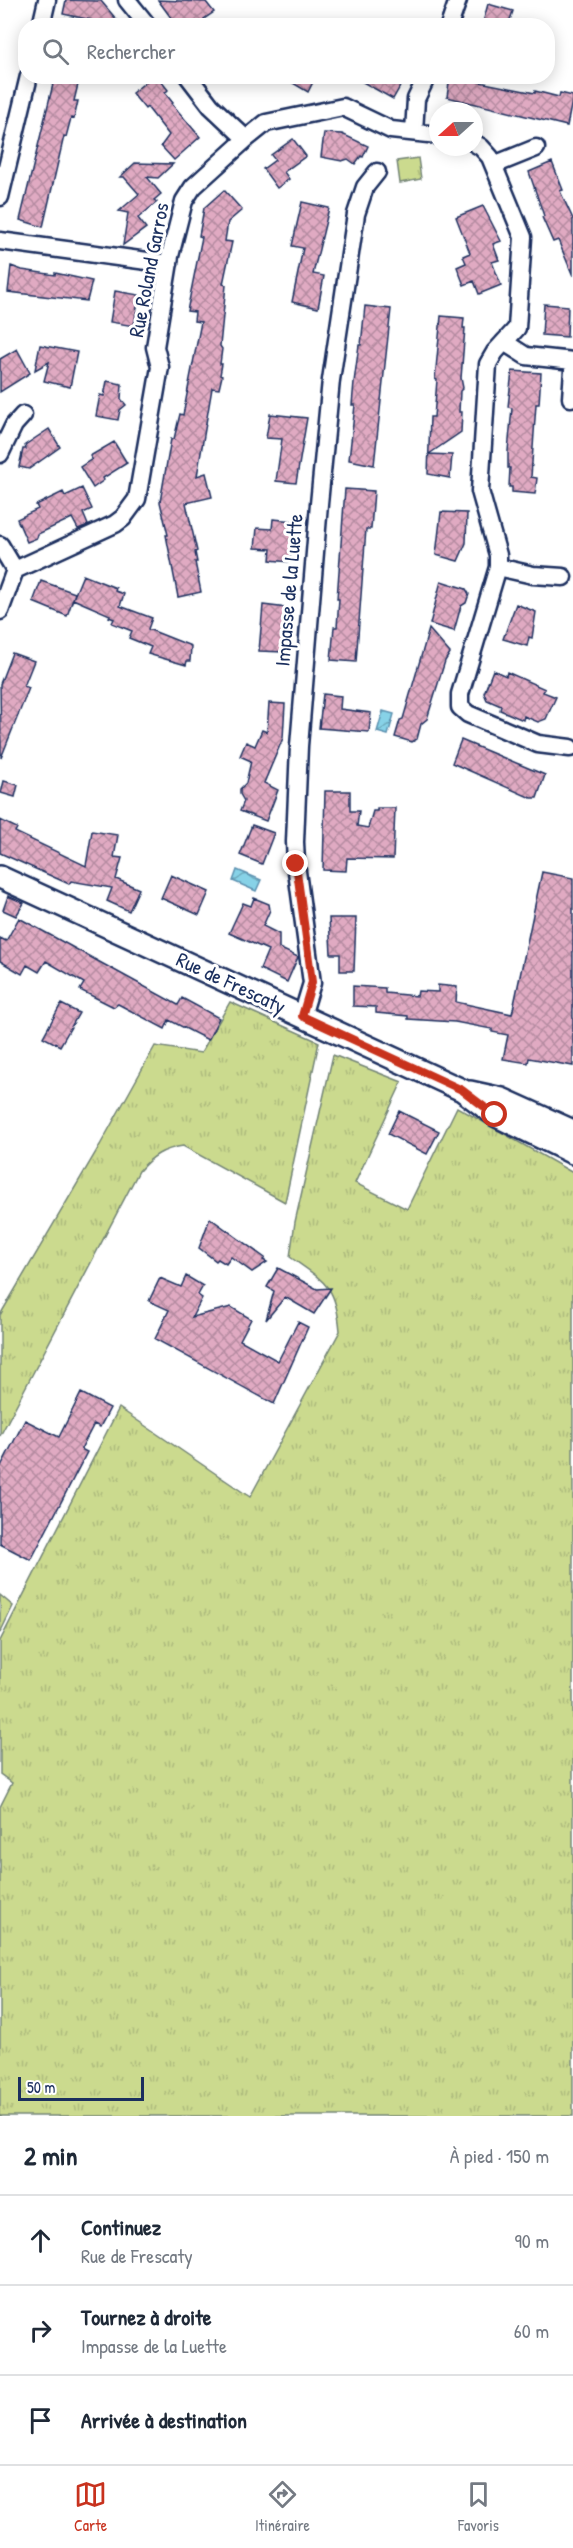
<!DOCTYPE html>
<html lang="fr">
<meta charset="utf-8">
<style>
:root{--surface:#fff;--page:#f2f2f3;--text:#1f2937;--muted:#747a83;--line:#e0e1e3;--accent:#c8321e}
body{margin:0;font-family:"Patrick Hand",sans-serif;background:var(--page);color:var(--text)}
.compass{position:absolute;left:429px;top:102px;width:54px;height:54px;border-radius:50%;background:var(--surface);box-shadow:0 3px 15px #0003;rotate:249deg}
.scale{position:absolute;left:18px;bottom:15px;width:126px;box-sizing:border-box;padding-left:6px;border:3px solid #1b2f5e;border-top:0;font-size:16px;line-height:21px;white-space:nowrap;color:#1b2f5e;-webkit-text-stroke:4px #fff;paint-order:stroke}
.stop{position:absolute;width:18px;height:18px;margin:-14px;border:4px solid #c8321e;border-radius:50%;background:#fff}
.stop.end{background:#c8321e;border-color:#fff;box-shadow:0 2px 6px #0008}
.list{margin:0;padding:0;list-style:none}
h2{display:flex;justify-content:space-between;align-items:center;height:78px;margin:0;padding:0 24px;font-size:26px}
h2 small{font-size:20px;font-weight:400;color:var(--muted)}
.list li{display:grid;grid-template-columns:39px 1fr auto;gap:18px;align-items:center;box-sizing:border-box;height:90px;padding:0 24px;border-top:2px solid var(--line)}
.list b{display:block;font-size:22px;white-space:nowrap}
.list p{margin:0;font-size:20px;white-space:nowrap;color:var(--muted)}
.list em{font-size:20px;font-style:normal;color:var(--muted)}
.icon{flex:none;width:33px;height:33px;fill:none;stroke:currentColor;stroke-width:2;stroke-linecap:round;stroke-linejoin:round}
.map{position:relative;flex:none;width:573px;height:2116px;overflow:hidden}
.search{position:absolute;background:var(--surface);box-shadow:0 3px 15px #0003;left:18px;right:18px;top:18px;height:66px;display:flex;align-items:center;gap:15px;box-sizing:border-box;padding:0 21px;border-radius:24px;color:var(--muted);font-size:22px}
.sheet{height:348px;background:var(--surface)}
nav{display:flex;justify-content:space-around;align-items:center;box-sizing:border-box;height:84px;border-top:2px solid var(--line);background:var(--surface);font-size:16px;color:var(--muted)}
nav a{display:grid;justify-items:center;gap:3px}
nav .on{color:var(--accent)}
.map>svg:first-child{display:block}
.grass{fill:url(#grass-tufts);stroke:#738476;stroke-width:1.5}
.pitch{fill:#cbda8e;stroke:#738476;stroke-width:1.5}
.water{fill:url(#water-waves);stroke:#5c91b0;stroke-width:1.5}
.building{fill:url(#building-cross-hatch);stroke:#1b2f5e;stroke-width:1.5}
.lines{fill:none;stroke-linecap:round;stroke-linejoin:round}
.minor-casing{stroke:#1b2f5e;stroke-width:21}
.tertiary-casing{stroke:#1b2f5e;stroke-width:26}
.minor{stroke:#fff;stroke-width:16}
.tertiary{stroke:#fff;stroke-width:21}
.route{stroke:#c8321e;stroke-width:8}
.labels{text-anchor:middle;stroke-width:6;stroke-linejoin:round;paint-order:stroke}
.street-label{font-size:21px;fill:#1b2f5e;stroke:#fff}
</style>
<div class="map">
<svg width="573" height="2116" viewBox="0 0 573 2116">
<defs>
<pattern id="grass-tufts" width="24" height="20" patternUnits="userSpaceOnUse" patternTransform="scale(1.5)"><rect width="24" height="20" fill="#cbda8e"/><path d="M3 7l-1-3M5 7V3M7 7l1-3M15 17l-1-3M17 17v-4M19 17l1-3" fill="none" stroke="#aebb7d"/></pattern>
<pattern id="water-waves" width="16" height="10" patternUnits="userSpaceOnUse" patternTransform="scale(1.5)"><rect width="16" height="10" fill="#87d2e7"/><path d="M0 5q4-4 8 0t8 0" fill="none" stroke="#6eabbe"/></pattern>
<pattern id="building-cross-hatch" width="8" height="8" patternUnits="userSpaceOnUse" patternTransform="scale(1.5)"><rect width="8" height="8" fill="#e0aac2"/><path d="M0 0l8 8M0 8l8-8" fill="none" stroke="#b58ba1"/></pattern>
</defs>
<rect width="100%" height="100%" fill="#fff"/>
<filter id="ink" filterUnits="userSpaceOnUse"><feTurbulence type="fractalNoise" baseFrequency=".0167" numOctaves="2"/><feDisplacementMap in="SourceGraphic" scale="12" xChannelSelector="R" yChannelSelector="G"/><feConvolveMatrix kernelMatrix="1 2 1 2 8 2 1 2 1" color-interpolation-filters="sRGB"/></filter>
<g filter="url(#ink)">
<!-- grass -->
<path class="grass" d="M418,158L421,179L400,183L397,161Z
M230,1002L319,1042L285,1202L183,1146C163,1149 152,1156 139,1171L0,1436V1315L100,1145L155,1046L201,1053Z
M333,1055L402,1082L355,1183L407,1209L457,1107L573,1173V2116H0V1807L12,1783L0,1774V1641L119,1408L250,1497L340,1331C336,1285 325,1282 290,1257L295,1222Z"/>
<!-- pitch -->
<path class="pitch" d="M0,1595L13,1606L0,1633Z"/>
<!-- water -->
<path class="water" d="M383,711L394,714L388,735L377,732Z
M237,870L261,880L256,891L233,881Z"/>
<!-- building -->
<path class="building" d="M66,0L101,1L122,26H95L91,20L63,14Z
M158,0L206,2L214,12L204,19L209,26H177Z
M488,4L513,11L508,26H482Z
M55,76H80L74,101H78L74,119L71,118L66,137L64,136L43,227L20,220Z
M153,76H157L168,90L165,93L173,103L172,104L200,137L174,160L161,146L169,135L147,107L145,109L132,93Z
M281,76H316L308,92Z
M352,76H406L393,99Z
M450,76L535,93V91L559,97L560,93L573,96L567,126L447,97Z
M324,133L342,134L368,146L363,157L361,156L355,164L348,159L342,161L321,157Z
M293,139L306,156L284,172L289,179L277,188L263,169L275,160L271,155Z
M552,162L563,190L560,191L573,219V276L558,240L553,242L542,217L544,216L529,172Z
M135,163L173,164L158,178L147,177L161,194L154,200L157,202L138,218L146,228L123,245L128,213L119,211L139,194L124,177H120Z
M224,190L242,210L228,222L225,241L232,242L223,284L226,285L220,346L222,349L220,364H222L220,375L222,376L219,389L212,388L197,476L206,473L212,497L186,503L197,551L195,552L197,562H195L201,592L178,597L166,535H168L160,502L171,439H174L180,414L183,415L201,322L194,321L195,312L187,311L202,237L199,236L204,208Z
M302,202L329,208L313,274L324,276L318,308L292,302L303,248L292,246Z
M483,206L501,241L493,244L499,260L492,262L501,285L479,294L474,281L464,285L457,267L466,263L463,256L470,253L456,217Z
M11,266L22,270L55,275V273L92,281L87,301L8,292Z
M115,291L139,295L134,326L110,322Z
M544,304L568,306L567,337L542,335Z
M365,306L391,309L374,465L349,460L355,405H352L354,382L359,345H361Z
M441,316L464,318L463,328H465L461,378L463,388L460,391L459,412H462L461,432L429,454L452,455L450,478L428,474L430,417H434L437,380L435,379Z
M40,345L77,352L70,387L44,381L49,362L35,370Z
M17,349L30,373L0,392V359Z
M512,371L541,373L539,404H536L531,477L537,478L535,494L512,492V487H509L510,468H508V451L512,408L508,407Z
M107,381L122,384L121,399L126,405L120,410L118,420L96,416L100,395L104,396Z
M270,414L307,418L296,483L276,481L282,439L266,438Z
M49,429L60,447L29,469L19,467L23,449H26L25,445Z
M114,442L127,463L103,478L104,480L93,488L80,467L92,459L90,456Z
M82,488L92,509L83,513L88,525L78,529L72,518L38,534L37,538L27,542L17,519L38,509L36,505L63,492L65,496Z
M345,489L374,491L371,529H366L356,662L331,660L334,627H337L339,599H337Z
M441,512L467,513L466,543L458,561L436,555Z
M273,519L294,521L290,562L270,560L271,549L255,548L257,528L272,529Z
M83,575L116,588L115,591L124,594L120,606L152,618L148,629L191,646L190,661H187L186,665L148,654L151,647L129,638L132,631L112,623L114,619L109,617L110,615L73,599Z
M41,581L75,593L67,616L33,602Z
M441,581L466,589L469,594L466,603L461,606L454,631L430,624Z
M516,604L536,612L532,638L529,637L527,646L503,639Z
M263,605L287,608L284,652L259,651Z
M429,629L450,653L445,661L427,719L421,724L417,739L412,742L395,737L400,720L403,719Z
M12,653L34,661L24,686L29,688L1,758L0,684Z
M493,670L506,676L507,672L545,689L543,692L556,697L546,719L538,722L524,716L523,720L500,710L501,706L487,700L484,693Z
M323,694L341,696L340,709L371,713L369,732L319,728Z
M269,703L285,704L283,738L264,783L278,790L266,821L240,811L244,801L240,794V789L246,783L251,761L240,756L246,742L255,746L262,730L267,732Z
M461,740L545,775L537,798H531L452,763Z
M4,781L18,785L15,797L1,793Z
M325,791H350V811H359L357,826L368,828L373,811H377V808H395L393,859L347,858L346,871L323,870Z
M0,820L17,828L15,832L86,866L92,831L118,835L114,857L122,858L116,879L139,889L129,911L107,901L112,888L71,881L69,884L0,853Z
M252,825L274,833L262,864L240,855Z
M542,872L573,878V1066L529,1058L528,1063L503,1059L508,1035L492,1032V1029L455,1022L408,1019V1016L376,1013V1007L353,1006V986L385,988V993L417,996L418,991L438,992V985L457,987L456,1002L512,1014Z
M171,875L209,892L199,915L161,898Z
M8,896L24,903L16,916L3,910Z
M254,898L269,904L270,910L263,926L279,934V948L298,957L287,982L260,969L268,950L229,933L243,903L251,906Z
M19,918L178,1005L182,998L219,1018L208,1040L169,1020L165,1029L118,1004L114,1007L80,990L84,983L46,961L39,972L27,965L22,974L0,961V938L6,941Z
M329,918H356L354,971H340V954H331Z
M61,1004L79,1013L60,1046L43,1037Z
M399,1111L439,1131L427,1154L388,1134Z
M210,1218L265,1258L263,1260L267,1262L252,1272L231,1257L226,1264L218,1259L216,1261L199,1248Z
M278,1268L317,1289L331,1288L314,1314L285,1297L266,1320L274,1291L267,1287Z
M186,1276L203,1286L198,1295L202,1298L192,1317L231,1307L251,1319L240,1340L278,1361L298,1322L308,1327L274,1404L155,1339L169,1310L149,1301L160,1278L181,1287Z
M81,1393L110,1408L100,1427L94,1424L81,1449L87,1452L31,1560L0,1544V1468L25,1420L59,1437Z"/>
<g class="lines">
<!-- minor casing -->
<g class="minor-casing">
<path id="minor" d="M127,0L148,26
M41,26L47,0
M449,26L458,0
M188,76L211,106L246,139
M414,132L416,99L427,76
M474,143L481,147L490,157L523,237L517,328L495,352L488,364L480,491L498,555V567L460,694V707L468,714L538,744L570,748
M494,165L536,148
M0,197L29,76
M0,241L169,264
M504,342L526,356L573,361
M571,398L573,370
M0,454L14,425L23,415
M0,545L15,570
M498,567L533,575L563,577
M0,611L15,570L115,524L123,518L137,499L160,367L155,347L170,256L184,201L193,187L246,139L266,123L343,107L391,130L438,135
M302,1016L312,983L296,864L295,842L299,746L319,504L331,380L356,214L365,187L377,172"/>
</g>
<!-- tertiary casing -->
<g class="tertiary-casing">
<path id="tertiary" d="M0,877L462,1090L495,1115L573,1153
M470,1092L502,1099L573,1131"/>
</g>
<!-- minor -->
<use href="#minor" class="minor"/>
<!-- tertiary -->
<use href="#tertiary" class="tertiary"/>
</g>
</g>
<g class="lines" filter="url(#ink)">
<!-- route -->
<path class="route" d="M296,864L312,982L302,1016L462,1090L495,1115"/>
</g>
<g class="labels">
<!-- street labels -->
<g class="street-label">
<text transform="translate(149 270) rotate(-79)" y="7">Rue Roland Garros</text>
<text transform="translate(289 590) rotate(-85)" y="7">Impasse de la Luette</text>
<text transform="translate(231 983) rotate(25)" y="7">Rue de Frescaty</text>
</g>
</g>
</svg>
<svg class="compass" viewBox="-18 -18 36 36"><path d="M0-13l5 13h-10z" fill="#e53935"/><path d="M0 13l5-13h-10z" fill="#747a83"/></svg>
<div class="scale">50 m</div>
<div class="stop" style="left:495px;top:1115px"></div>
<div class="stop end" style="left:296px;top:864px"></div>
<div class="search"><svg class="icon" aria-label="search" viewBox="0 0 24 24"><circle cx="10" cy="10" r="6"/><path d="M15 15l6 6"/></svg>Rechercher</div>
</div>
<section class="sheet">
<h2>2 min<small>À pied · 150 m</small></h2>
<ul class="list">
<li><svg class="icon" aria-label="ahead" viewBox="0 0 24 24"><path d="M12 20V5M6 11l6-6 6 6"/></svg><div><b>Continuez</b><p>Rue de Frescaty</p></div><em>90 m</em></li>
<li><svg class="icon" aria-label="right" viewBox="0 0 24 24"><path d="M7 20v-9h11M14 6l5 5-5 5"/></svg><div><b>Tournez à droite</b><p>Impasse de la Luette</p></div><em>60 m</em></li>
<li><svg class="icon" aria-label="arrive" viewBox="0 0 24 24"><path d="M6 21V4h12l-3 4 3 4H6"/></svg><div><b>Arrivée à destination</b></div></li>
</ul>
</section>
<nav>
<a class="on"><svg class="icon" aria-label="map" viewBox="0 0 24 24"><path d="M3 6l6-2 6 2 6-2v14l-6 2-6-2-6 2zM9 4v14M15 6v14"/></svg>Carte</a>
<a><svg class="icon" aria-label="directions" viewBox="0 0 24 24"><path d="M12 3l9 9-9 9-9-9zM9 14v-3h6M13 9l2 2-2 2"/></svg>Itinéraire</a>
<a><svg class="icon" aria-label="saved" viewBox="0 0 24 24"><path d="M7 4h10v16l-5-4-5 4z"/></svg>Favoris</a>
</nav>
